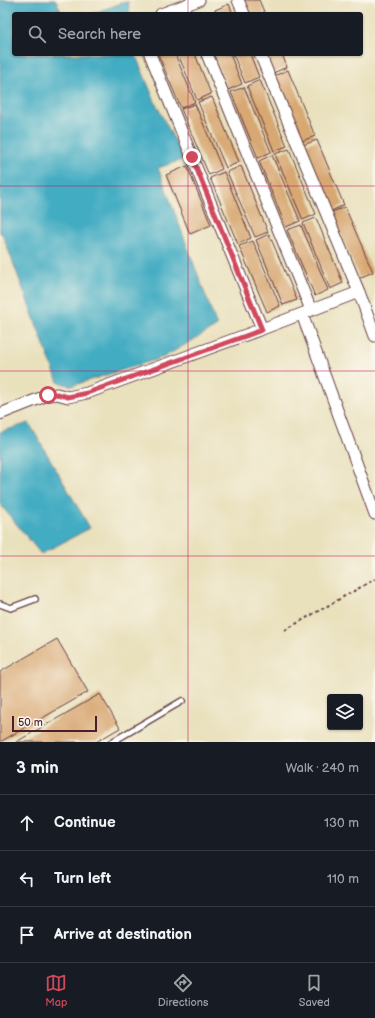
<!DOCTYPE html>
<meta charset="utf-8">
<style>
:root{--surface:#171b24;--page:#242831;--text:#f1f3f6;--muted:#9ea1a6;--line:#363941;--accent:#d1495b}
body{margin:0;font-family:"Balsamiq Sans",sans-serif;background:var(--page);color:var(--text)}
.controls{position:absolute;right:12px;bottom:12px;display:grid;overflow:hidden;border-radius:4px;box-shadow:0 1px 3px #0004}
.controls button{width:36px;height:36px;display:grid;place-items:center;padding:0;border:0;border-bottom:1px solid var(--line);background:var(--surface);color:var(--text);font:20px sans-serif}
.scale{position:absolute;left:12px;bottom:10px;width:85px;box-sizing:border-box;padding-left:4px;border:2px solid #4a1f2b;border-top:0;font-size:11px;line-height:14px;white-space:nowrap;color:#4a1f2b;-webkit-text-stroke:3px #fbf7ec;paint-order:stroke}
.stop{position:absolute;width:12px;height:12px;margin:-9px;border:3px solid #d1495b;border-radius:50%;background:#fff}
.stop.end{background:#d1495b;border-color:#fff;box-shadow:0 1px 4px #0008}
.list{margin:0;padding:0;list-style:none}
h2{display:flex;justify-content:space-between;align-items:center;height:52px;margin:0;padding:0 16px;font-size:17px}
h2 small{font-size:13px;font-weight:400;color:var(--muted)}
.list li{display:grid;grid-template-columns:26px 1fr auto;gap:12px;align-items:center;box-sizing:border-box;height:56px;padding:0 16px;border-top:1px solid var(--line)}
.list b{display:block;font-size:15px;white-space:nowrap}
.list em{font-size:13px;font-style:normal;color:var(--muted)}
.icon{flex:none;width:22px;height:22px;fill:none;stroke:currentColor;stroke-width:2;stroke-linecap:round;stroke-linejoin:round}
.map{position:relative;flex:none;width:375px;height:742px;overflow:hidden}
.search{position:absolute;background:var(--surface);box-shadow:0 1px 3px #0004;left:12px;right:12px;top:12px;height:44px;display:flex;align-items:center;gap:10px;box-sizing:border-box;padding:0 14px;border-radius:4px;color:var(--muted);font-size:15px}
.sheet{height:220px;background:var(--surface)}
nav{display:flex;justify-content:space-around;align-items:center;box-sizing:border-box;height:56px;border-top:1px solid var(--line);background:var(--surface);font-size:11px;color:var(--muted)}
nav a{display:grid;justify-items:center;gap:2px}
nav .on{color:var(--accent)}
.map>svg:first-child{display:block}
.water{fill:#43acc2;stroke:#466676}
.building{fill:#d8a873}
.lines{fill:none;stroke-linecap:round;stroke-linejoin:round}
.service-casing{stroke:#623c41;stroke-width:8}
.minor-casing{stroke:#623c41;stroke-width:13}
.path{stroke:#623c41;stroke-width:2;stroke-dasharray:3 3;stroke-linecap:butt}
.service{stroke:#fff;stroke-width:5.5}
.minor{stroke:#fff;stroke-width:11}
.route{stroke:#d1495b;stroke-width:5}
.grid{fill:none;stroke:#c2185b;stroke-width:1;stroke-opacity:0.55}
</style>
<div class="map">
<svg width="375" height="742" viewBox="0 0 375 742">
<rect width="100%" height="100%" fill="#fbf7ec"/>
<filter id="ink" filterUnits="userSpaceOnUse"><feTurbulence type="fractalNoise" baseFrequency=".025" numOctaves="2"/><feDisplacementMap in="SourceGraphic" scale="8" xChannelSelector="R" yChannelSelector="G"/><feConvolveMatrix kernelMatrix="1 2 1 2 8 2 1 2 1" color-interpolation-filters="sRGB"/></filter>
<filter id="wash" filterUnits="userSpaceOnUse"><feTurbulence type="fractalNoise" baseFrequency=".012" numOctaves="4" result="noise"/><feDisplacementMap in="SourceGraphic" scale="16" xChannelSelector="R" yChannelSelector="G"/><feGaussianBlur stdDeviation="0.9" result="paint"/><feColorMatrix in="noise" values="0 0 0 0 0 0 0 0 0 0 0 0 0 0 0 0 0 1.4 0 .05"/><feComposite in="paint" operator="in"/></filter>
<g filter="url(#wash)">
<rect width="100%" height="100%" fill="#e9e0bc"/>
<!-- water -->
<path class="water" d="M0,0H56L62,14H14V54H135L156,104L184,159L158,168L217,326L164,357L71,386L58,382L2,233H0Z
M128,2L130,14H91L122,3Z
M29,423L90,528L41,554L0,504V432Z"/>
<g id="blocks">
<!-- building -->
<path class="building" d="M243,0H259L265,14H249Z
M229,4L233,14H216L215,10Z
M158,54H175L195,102L181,108Z
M178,54H195L211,94L197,100Z
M213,54H230L242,84L228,90Z
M233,54H250L259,77L245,83Z
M265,54H282L287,67L273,73Z
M288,70L315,136L302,141L274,76Z
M260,80L287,146L274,151L247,86Z
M244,87L271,152L258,158L231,92Z
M212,97L239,162L226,168L198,102Z
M195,104L222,169L209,175L181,109Z
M317,140L344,205L331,211L303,145Z
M289,149L316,214L303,220L275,154Z
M272,155L300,221L286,227L259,161Z
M187,166L211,225L190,234L166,175Z
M241,166L268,232L255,237L227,172Z
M224,172L251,238L238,244L210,178Z
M345,207L373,272L359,278L332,212Z
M316,218L343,283L330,289L303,223Z
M301,225L328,290L315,296L287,230Z
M269,234L297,300L283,305L256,240Z
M253,241L280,306L267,312L239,246Z
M57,639L88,692L0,742V672Z
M100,694L120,728L96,742H16Z"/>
</g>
</g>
<g filter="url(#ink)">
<use href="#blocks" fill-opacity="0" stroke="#623c41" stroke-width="1"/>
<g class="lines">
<!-- service casing -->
<g class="service-casing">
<path id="service" d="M0,604L11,608L35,599
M112,742L182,701"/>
</g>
<!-- minor casing -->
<g class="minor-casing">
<path id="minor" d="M238,0L244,14
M161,14L199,0
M150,54L262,329
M207,54L311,310
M260,54L359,292L375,336
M302,314L375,514
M0,414L48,395L57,394L68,397L87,393L262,329L359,292"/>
</g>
<!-- path -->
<path class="path" d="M285,630L375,579"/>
<!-- service -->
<use href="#service" class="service"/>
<!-- minor -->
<use href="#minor" class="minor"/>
</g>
</g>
<g class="lines" filter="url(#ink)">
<!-- route -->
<path class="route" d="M48,395L57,394L68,397L87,393L262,330L192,157"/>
</g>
<!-- grid -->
<path class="grid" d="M188,0V14M188,54V742M0,186H375M0,371H375M0,556H375"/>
</svg>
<div class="controls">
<button><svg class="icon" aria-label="layers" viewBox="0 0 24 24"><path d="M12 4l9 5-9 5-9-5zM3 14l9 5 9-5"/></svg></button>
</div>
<div class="scale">50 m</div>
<div class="stop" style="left:48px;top:395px"></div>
<div class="stop end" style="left:192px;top:157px"></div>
<div class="search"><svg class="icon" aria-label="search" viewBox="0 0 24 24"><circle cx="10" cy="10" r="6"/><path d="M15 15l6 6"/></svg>Search here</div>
</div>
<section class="sheet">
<h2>3 min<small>Walk · 240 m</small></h2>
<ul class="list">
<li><svg class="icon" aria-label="ahead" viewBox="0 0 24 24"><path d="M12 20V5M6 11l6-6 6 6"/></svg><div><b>Continue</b></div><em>130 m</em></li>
<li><svg class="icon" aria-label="left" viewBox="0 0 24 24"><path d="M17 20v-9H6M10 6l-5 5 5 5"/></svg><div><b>Turn left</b></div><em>110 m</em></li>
<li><svg class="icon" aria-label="arrive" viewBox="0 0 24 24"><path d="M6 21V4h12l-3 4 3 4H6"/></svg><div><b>Arrive at destination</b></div></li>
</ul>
</section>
<nav>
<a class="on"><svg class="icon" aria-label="map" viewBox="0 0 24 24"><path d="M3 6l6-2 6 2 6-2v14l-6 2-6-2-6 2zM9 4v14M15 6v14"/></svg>Map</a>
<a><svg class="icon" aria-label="directions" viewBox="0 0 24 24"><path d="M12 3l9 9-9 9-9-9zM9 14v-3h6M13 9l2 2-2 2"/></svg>Directions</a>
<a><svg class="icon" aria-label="saved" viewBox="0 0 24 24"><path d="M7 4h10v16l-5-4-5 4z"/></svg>Saved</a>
</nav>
